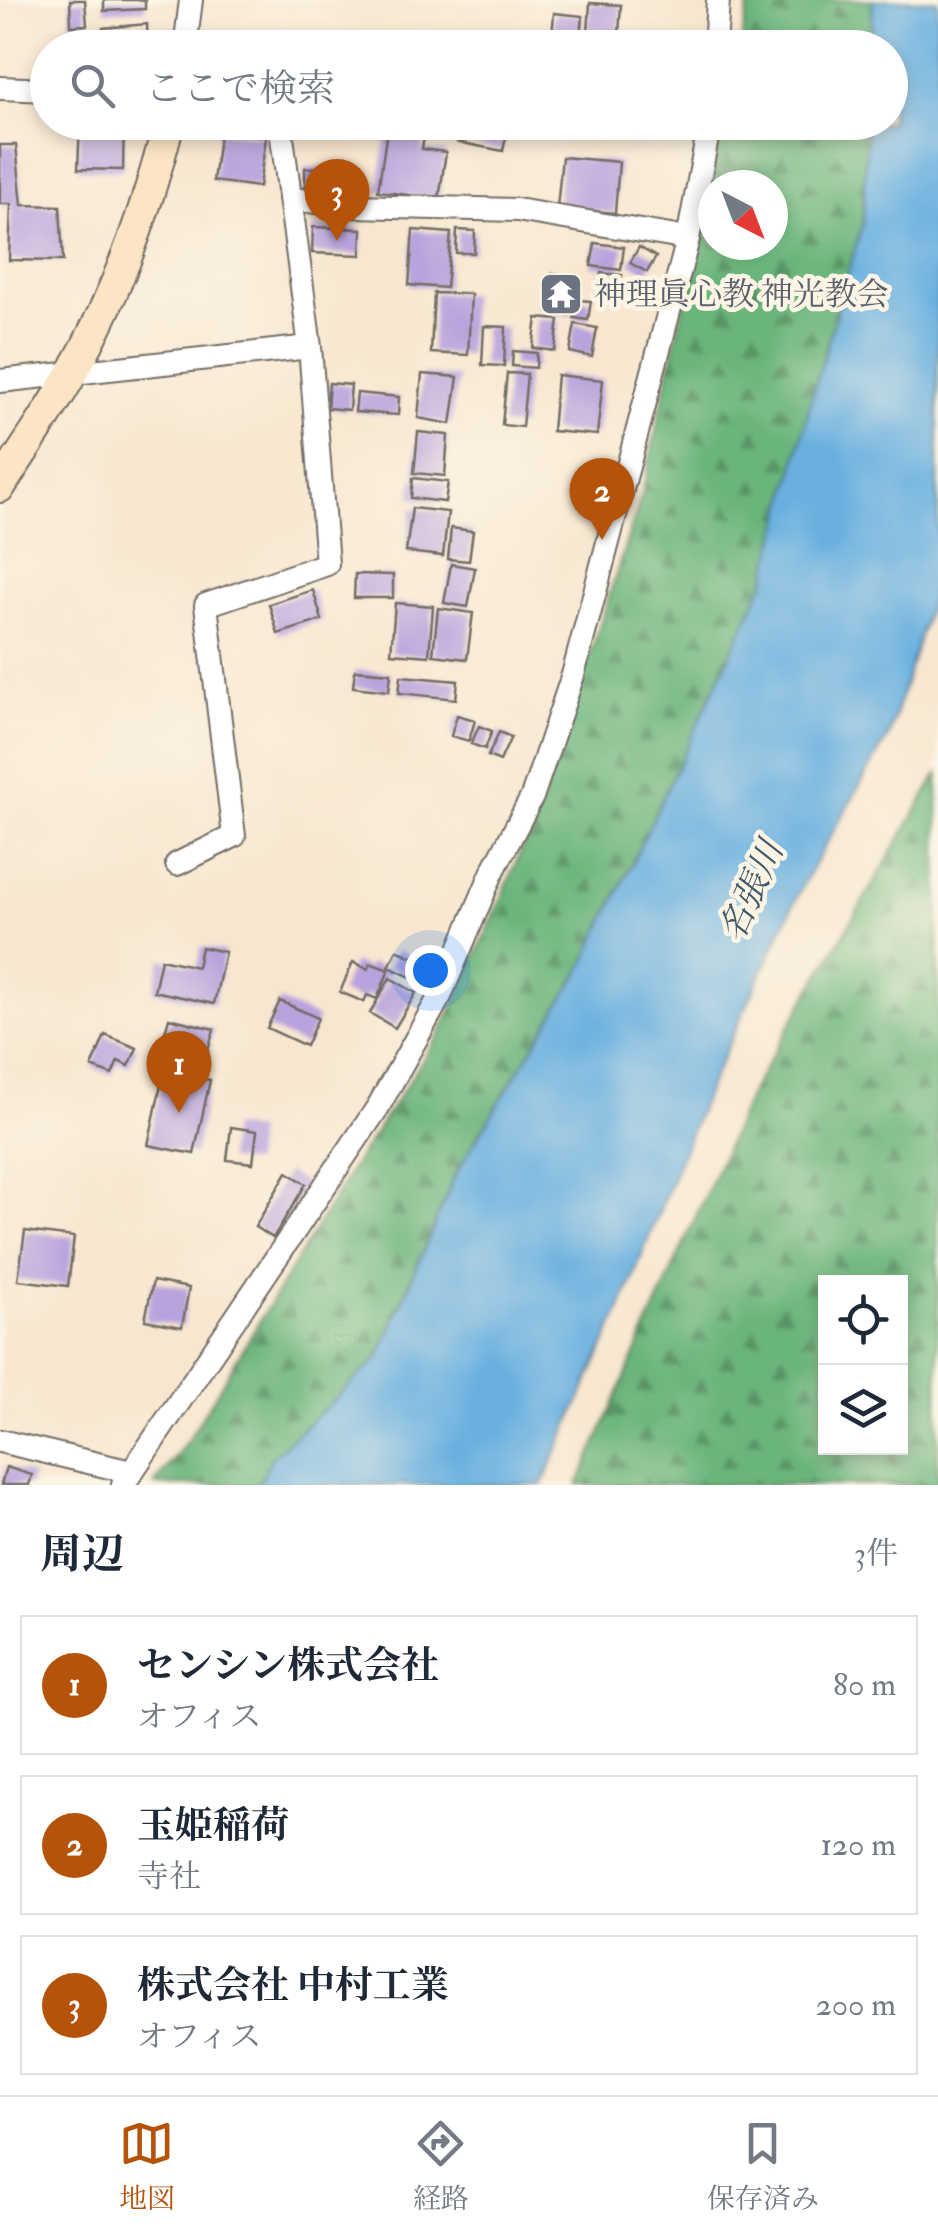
<!DOCTYPE html>
<html lang="ja">
<meta charset="utf-8">
<style>
:root{--surface:#fff;--page:#f2f2f3;--text:#1f2937;--muted:#747a83;--line:#e0e1e3;--accent:#b45309}
body{margin:0;font-family:"IM FELL Double Pica","Noto Serif JP",serif;background:var(--page);color:var(--text)}
.controls{position:absolute;right:30px;bottom:30px;display:grid;overflow:hidden;border-radius:0px;box-shadow:0 5px 15px #0003}
.controls button{width:90px;height:90px;display:grid;place-items:center;padding:0;border:0;border-bottom:2px solid var(--line);background:var(--surface);color:var(--text);font:50px sans-serif}
.compass{position:absolute;left:698px;top:170px;width:90px;height:90px;border-radius:50%;background:var(--surface);box-shadow:0 5px 15px #0003;rotate:138deg}
.you{position:absolute;left:430px;top:970px;width:35px;height:35px;margin:-25px;border:8px solid #fff;border-radius:50%;background:#1a73e8;box-shadow:0 0 0 15px #1a73e833}
.badge{display:grid;place-items:center;width:65px;height:65px;border-radius:50%;background:var(--accent);color:#fff;font-size:32px;font-weight:700}
.pin{position:absolute;translate:-50% -82px;filter:drop-shadow(0 2px 5px #0008)}
.pin::after{content:'';position:absolute;top:52px;width:35px;height:30px;background:inherit;clip-path:polygon(0 0,100% 0,50% 100%)}
.list{margin:0;padding:0;list-style:none}
h2{display:flex;justify-content:space-between;align-items:center;height:130px;margin:0;padding:0 40px;font-size:42px}
h2 small{font-size:32px;font-weight:400;color:var(--muted)}
.list li{display:grid;grid-template-columns:65px 1fr auto;gap:30px;align-items:center;box-sizing:border-box;height:140px;margin:0 20px 20px;padding:0 20px;border:2px solid var(--line);border-radius:0px}
.list b{display:block;font-size:38px;white-space:nowrap}
.list p{margin:0;font-size:32px;white-space:nowrap;color:var(--muted)}
.list em{font-size:32px;font-style:normal;color:var(--muted)}
.icon{flex:none;width:55px;height:55px;fill:none;stroke:currentColor;stroke-width:2;stroke-linecap:round;stroke-linejoin:round}
.map{position:relative;flex:none;width:938px;height:1485px;overflow:hidden}
.search{position:absolute;background:var(--surface);box-shadow:0 5px 15px #0003;left:30px;right:30px;top:30px;height:110px;display:flex;align-items:center;gap:25px;box-sizing:border-box;padding:0 35px;border-radius:55px;color:var(--muted);font-size:38px}
.sheet{height:610px;background:var(--surface)}
nav{display:flex;justify-content:space-around;align-items:center;box-sizing:border-box;height:140px;border-top:2px solid var(--line);background:var(--surface);font-size:28px;color:var(--muted)}
nav a{display:grid;justify-items:center;gap:5px}
nav .on{color:var(--accent)}
.map>svg:first-child{display:block}
.forest{fill:url(#forest-firs);stroke:#4b7054;stroke-width:2.5;fill-rule:evenodd}
.water{fill:#69b0e0;stroke:#4a6e86;stroke-width:2.5}
.building{fill:#b9a2dd}
.lines{fill:none;stroke-linecap:round;stroke-linejoin:round}
.street-casing{stroke:#736d65;stroke-width:26}
.secondary-casing{stroke:#736d65;stroke-width:34}
.street{stroke:#fff;stroke-width:22}
.secondary{stroke:#fce5c4;stroke-width:30}
.labels{text-anchor:middle;stroke-width:9;stroke-linejoin:round;paint-order:stroke}
.worship-label{font-size:32px;fill:#5b616d;stroke:#fcf5e5;text-anchor:start}
.water-label{font-size:35px;font-style:italic;fill:#415a6a;stroke:#fcf5e5}
</style>
<div class="map">
<svg width="938" height="1485" viewBox="0 0 938 1485">
<defs>
<pattern id="forest-firs" width="22" height="20" patternUnits="userSpaceOnUse" patternTransform="scale(2.5)"><rect width="22" height="20" fill="#6bb57c"/><path d="M5 1l3.5 6h-7zM16 11l3.5 6h-7z" fill="#589366"/></pattern>
</defs>
<rect width="100%" height="100%" fill="#fcf5e5"/>
<filter id="ink" filterUnits="userSpaceOnUse"><feTurbulence type="fractalNoise" baseFrequency=".01" numOctaves="2"/><feDisplacementMap in="SourceGraphic" scale="20" xChannelSelector="R" yChannelSelector="G"/><feConvolveMatrix kernelMatrix="1 2 1 2 8 2 1 2 1" color-interpolation-filters="sRGB"/></filter>
<filter id="wash" filterUnits="userSpaceOnUse"><feTurbulence type="fractalNoise" baseFrequency=".0048" numOctaves="4" result="noise"/><feDisplacementMap in="SourceGraphic" scale="40" xChannelSelector="R" yChannelSelector="G"/><feGaussianBlur stdDeviation="2.25" result="paint"/><feColorMatrix in="noise" values="0 0 0 0 0 0 0 0 0 0 0 0 0 0 0 0 0 1.4 0 .05"/><feComposite in="paint" operator="in"/></filter>
<g filter="url(#wash)">
<rect width="100%" height="100%" fill="#f8e7d0"/>
<!-- forest -->
<path class="forest" d="M750,0H873L871,47L740,48Z
M723,123H867L863,222L811,400L766,579L584,965L457,1171L378,1359L272,1457L258,1485H154L190,1437L353,1166L441,1032L500,902L551,776L642,494ZM713,185H773V245H713Z
M938,774V1485H578L750,1093ZM900,1282V1448H826V1282Z"/>
<!-- water -->
<path class="water" d="M873,0H938V577L889,735L802,886L706,1093L619,1313L542,1485H258L272,1457L378,1359L457,1171L584,965L766,579L811,400L863,222L867,123L890,122V48L871,47Z"/>
<g id="blocks">
<!-- building -->
<path class="building" d="M70,0H85L87,25L71,26Z
M104,0H145V9L104,11Z
M590,3L621,5L618,48H587Z
M554,13L583,16L580,48H551Z
M147,24L148,48H104L103,28Z
M80,122H124L123,170L78,169Z
M461,122H509L503,151L457,142Z
M388,124L425,129L422,149L446,152L439,199L378,191Z
M220,131L266,137L259,187L213,181Z
M0,145H16L22,205L60,206L63,261L9,260L11,204H0Z
M562,157L619,162L615,213L557,208Z
M363,167V189L305,190V168Z
M313,227L362,229L361,255L312,253Z
M413,230L451,233L446,288L409,285Z
M457,230L475,231L474,253H456Z
M595,243L624,247L621,270L591,266Z
M639,247L656,257L647,272L630,263Z
M553,273L575,276L570,315L548,312Z
M601,273L622,275L620,292L599,289Z
M434,293L471,294L468,355L431,353Z
M577,300L591,301L588,320L574,318Z
M537,318L559,320L555,351L533,348Z
M575,324L597,328L592,357L570,352Z
M484,326L506,327L504,366L482,365Z
M513,351L537,353L536,368L512,366Z
M507,373L527,374L522,427L502,425Z
M422,374L458,377L451,424L418,418Z
M557,375L603,380L597,435L552,431Z
M329,383L351,385L349,410L327,408Z
M357,393L399,397L398,415L355,412Z
M418,432L448,435L445,476L414,473Z
M413,478L448,482L445,502L411,498Z
M412,508L448,512L443,556L406,552Z
M451,528L473,531L469,561L448,559Z
M451,564L475,568L468,607L444,603Z
M355,574L393,575V598H354Z
M313,590L322,620L278,634L269,604Z
M395,603L433,606L429,656L391,653Z
M438,608L473,613L467,659L433,655Z
M355,670L391,673L389,691L353,687Z
M401,676L458,681L456,699L399,693Z
M457,715L475,720L469,741L451,736Z
M479,726L492,731L485,749L471,744Z
M499,732L511,737L500,761L488,756Z
M201,947L225,952L214,1004L154,991L161,959L197,967Z
M397,950L423,962L415,979L389,967Z
M353,962L368,969L370,963L389,970L377,999L367,995L364,1002L340,992Z
M390,978L416,993L395,1028L370,1013Z
M280,1001L318,1018L306,1046L267,1028Z
M169,1018L214,1029L207,1054L162,1043Z
M105,1035L137,1048L129,1066L118,1061L112,1075L92,1067Z
M164,1071L210,1080L194,1154L148,1145Z
M231,1127L257,1131L253,1163L227,1160Z
M287,1172L306,1184L273,1238L255,1227Z
M25,1231L74,1237L68,1286L18,1280Z
M153,1281L189,1288L182,1327L145,1320Z
M6,1467L32,1475L29,1485H1Z"/>
</g>
</g>
<g filter="url(#ink)">
<use href="#blocks" fill-opacity="0" stroke="#736d65" stroke-width="2.5"/>
<g class="lines">
<!-- street casing -->
<g class="street-casing">
<path id="street" d="M185,48L191,0
M715,48L718,0
M0,88L48,90
M290,199L354,206L517,210L688,239
M0,381L310,347
M177,864L234,836L206,605L327,564L310,347L280,122
M0,1441L131,1472
M123,1485L378,1107L440,996L492,873L532,797L573,675L688,239L710,122"/>
</g>
<!-- secondary casing -->
<g class="secondary-casing">
<path id="secondary" d="M0,487C23,450 49,414 71,375C115,298 147,209 169,122"/>
</g>
<!-- street -->
<use href="#street" class="street"/>
<!-- secondary -->
<use href="#secondary" class="secondary"/>
</g>
</g>
<!-- icons -->
<defs>
<g id="temple-square" transform="scale(2.25)"><rect x="-9" y="-9" width="18" height="18" rx="4" fill="#6b7280" stroke="#fcf5e5"/><path d="M0-6L5-2H3V0L6.5 2.5H4V6H1.5V3h-3V6H-4V2.5H-6.5L-3 0V-2H-5Z" fill="#fff"/></g>
</defs>
<g fill-rule="evenodd">
<use href="#temple-square" x="561" y="294"/>
</g>
<g class="labels">
<!-- worship labels -->
<g class="worship-label">
<text x="594" y="305">神理眞心教 神光教会</text>
</g>
<!-- water labels -->
<g class="water-label">
<text transform="translate(751 891) rotate(-66)" y="12">名張川</text>
</g>
</g>
</svg>
<div class="controls">
<button><svg class="icon" aria-label="locate" viewBox="0 0 24 24"><circle cx="12" cy="12" r="6"/><path d="M12 2v4M12 18v4M2 12h4M18 12h4"/></svg></button>
<button><svg class="icon" aria-label="layers" viewBox="0 0 24 24"><path d="M12 4l9 5-9 5-9-5zM3 14l9 5 9-5"/></svg></button>
</div>
<svg class="compass" viewBox="-18 -18 36 36"><path d="M0-13l5 13h-10z" fill="#e53935"/><path d="M0 13l5-13h-10z" fill="#747a83"/></svg>
<div class="you"></div>
<div class="pin badge" style="left:179px;top:1113px">1</div>
<div class="pin badge" style="left:602px;top:540px">2</div>
<div class="pin badge" style="left:337px;top:241px">3</div>
<div class="search"><svg class="icon" aria-label="search" viewBox="0 0 24 24"><circle cx="10" cy="10" r="6"/><path d="M15 15l6 6"/></svg>ここで検索</div>
</div>
<section class="sheet">
<h2>周辺<small>3件</small></h2>
<ul class="list">
<li><span class="badge">1</span><div><b>センシン株式会社</b><p>オフィス</p></div><em>80 m</em></li>
<li><span class="badge">2</span><div><b>玉姫稲荷</b><p>寺社</p></div><em>120 m</em></li>
<li><span class="badge">3</span><div><b>株式会社 中村工業</b><p>オフィス</p></div><em>200 m</em></li>
</ul>
</section>
<nav>
<a class="on"><svg class="icon" aria-label="map" viewBox="0 0 24 24"><path d="M3 6l6-2 6 2 6-2v14l-6 2-6-2-6 2zM9 4v14M15 6v14"/></svg>地図</a>
<a><svg class="icon" aria-label="directions" viewBox="0 0 24 24"><path d="M12 3l9 9-9 9-9-9zM9 14v-3h6M13 9l2 2-2 2"/></svg>経路</a>
<a><svg class="icon" aria-label="saved" viewBox="0 0 24 24"><path d="M7 4h10v16l-5-4-5 4z"/></svg>保存済み</a>
</nav>
